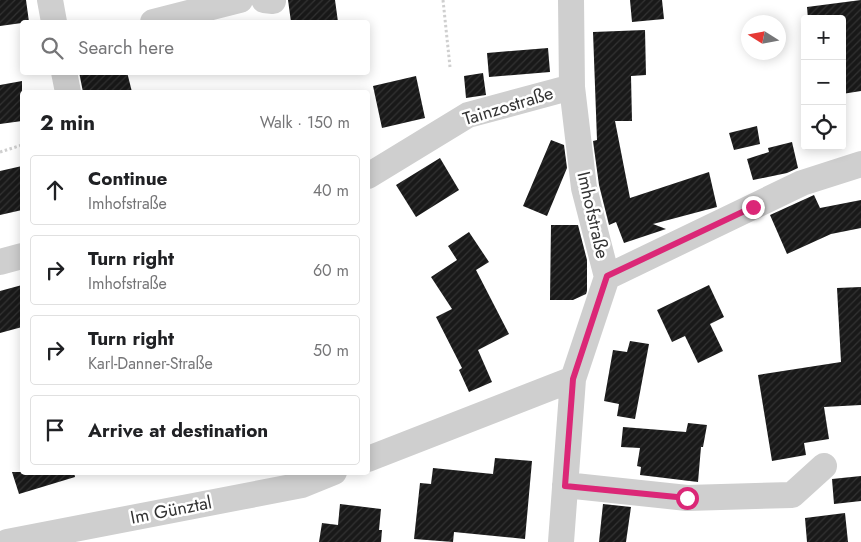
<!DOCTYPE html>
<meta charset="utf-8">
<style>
:root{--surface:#fff;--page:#f6f6f6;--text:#202124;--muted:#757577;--line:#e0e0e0}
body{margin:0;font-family:Jost,sans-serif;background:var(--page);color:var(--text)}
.controls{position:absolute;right:15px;top:15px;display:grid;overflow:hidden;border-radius:5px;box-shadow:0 2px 12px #0003}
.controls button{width:45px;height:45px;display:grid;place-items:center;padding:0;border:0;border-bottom:1px solid var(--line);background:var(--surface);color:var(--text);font:25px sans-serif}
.compass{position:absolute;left:741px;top:15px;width:45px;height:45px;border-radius:50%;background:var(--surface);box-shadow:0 2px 12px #0003;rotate:281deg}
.stop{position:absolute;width:15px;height:15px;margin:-11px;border:4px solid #db2777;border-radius:50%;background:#fff}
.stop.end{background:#db2777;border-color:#fff;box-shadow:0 1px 5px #0008}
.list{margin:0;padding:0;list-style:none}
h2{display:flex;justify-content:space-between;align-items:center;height:65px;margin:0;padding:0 20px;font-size:21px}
h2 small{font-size:16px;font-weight:400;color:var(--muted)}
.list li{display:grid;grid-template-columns:32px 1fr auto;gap:15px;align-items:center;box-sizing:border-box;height:70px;margin:0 10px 10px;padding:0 10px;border:1px solid var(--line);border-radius:5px}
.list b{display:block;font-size:19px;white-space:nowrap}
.list p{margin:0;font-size:16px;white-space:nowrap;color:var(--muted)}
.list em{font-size:16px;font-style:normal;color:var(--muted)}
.icon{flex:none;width:28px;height:28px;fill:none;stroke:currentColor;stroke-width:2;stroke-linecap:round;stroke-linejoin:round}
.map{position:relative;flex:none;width:861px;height:542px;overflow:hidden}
.search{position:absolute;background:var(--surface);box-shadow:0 2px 12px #0003;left:20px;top:20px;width:350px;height:55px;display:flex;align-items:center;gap:12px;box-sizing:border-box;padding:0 18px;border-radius:5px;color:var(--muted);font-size:19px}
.panel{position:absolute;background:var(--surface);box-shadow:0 2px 12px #0003;left:20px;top:90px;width:350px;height:385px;border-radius:5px}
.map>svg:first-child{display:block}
.building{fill:url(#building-hatch)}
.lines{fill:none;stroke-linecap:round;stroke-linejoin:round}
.path{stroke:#cfcfcf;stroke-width:3;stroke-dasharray:2.5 2.5;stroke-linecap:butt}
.minor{stroke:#cfcfcf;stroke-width:26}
.route{stroke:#db2777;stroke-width:6}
.labels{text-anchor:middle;stroke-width:5;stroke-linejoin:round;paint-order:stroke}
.street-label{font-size:18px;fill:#323232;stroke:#fff}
</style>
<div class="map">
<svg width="861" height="542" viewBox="0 0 861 542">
<defs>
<pattern id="building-hatch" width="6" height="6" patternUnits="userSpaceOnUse" patternTransform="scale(1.25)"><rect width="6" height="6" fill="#191919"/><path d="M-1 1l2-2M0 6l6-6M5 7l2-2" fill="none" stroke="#323232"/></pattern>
</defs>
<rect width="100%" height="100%" fill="#fff"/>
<!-- building -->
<path class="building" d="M0,0H26L29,22L0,26Z
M288,0H335L338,22H291Z
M630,0H662L664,19L632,22Z
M861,0V91L842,94V19H808L807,7Z
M645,30L646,75L631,76L632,121H615L630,198L709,172L717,207L653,224L666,229L624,243L616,222L609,225L599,185L593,141L597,140L593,32Z
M548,48L550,72L489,77L487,53Z
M79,72H127L132,92H83Z
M483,73L486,95L466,98L464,76Z
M416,76L425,118L382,128L373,86Z
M22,81V121L0,124V85Z
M757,126L760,144L734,150L729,133Z
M551,140L564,145L567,168L547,216L523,206Z
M792,142L798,168L787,173L753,180L747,159L769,152L768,148Z
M440,158L459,190L416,217L396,185Z
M22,166V210L0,215V171Z
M814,195L820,208L861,200V228L831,234L787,254L770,215Z
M551,225H578L587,260V291L586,294L573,300H550Z
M469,232L489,262L476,270L509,334L478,350L492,382L469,392L459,370L462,368L436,317L452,309L431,277L457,260L448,246Z
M22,285V327L0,333V291Z
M709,285L724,317L710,324L723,351L698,363L685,336L672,342L657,310Z
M861,287V405L824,407L829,439L804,443L806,455L772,461L758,375L841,362L837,288Z
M630,341L649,344L635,419L617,416L619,404L604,401L613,350L627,352Z
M688,423L707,425L703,447H701L698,482L640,475L641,467L637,466L640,448L621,447L623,427L686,432Z
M495,458L532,461L525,539L454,532L453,542L414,539L420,483L431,484L433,468L493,474Z
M12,472H74L75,477L19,494Z
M861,476V501L834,504L832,479Z
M340,504L381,509L379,530H382L381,542H319L322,523L338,525Z
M603,504L631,507L626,542H599Z
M845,513L848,542H807L805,518Z"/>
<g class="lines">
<!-- path -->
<path class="path" d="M443,0L450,67
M0,152L22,145"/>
<!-- minor -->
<path class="minor" d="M50,0L54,22
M264,0L273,1
M153,22L240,0
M64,72L68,92
M368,176L468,115L572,87
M0,262L22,256
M607,277L802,183L861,164
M368,459L573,379
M565,485L687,498L792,495L824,466
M7,542L302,485L334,472
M561,542L573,379L607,277L584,188L572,87L571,0"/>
</g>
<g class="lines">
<!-- route -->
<path class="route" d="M687,498L565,486L573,379L607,276L753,207"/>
</g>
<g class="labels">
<!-- street labels -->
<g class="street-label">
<text transform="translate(508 106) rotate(-17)" y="6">Tainzostraße</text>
<text transform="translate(593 215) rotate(77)" y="6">Imhofstraße</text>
<text transform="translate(171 510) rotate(-11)" y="6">Im Günztal</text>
</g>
</g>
</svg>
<div class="controls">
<button>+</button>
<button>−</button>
<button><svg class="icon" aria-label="locate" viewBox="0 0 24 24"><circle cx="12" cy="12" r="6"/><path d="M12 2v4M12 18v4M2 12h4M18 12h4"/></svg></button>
</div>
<svg class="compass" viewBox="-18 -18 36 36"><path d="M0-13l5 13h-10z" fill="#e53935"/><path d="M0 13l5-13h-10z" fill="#757577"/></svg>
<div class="stop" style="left:687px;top:498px"></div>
<div class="stop end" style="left:753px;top:207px"></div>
<div class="search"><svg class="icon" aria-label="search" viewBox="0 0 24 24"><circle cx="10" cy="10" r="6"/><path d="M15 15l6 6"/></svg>Search here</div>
<section class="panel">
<h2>2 min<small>Walk · 150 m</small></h2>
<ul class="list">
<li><svg class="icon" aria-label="ahead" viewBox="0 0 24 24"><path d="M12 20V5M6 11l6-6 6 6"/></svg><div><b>Continue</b><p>Imhofstraße</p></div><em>40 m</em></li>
<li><svg class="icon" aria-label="right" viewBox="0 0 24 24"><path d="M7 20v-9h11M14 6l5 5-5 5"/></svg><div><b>Turn right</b><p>Imhofstraße</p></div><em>60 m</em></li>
<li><svg class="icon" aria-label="right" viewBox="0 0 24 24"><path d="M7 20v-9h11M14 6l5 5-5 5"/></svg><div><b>Turn right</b><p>Karl-Danner-Straße</p></div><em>50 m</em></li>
<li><svg class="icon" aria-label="arrive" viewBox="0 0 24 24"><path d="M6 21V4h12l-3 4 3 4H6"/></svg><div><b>Arrive at destination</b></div></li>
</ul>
</section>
</div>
